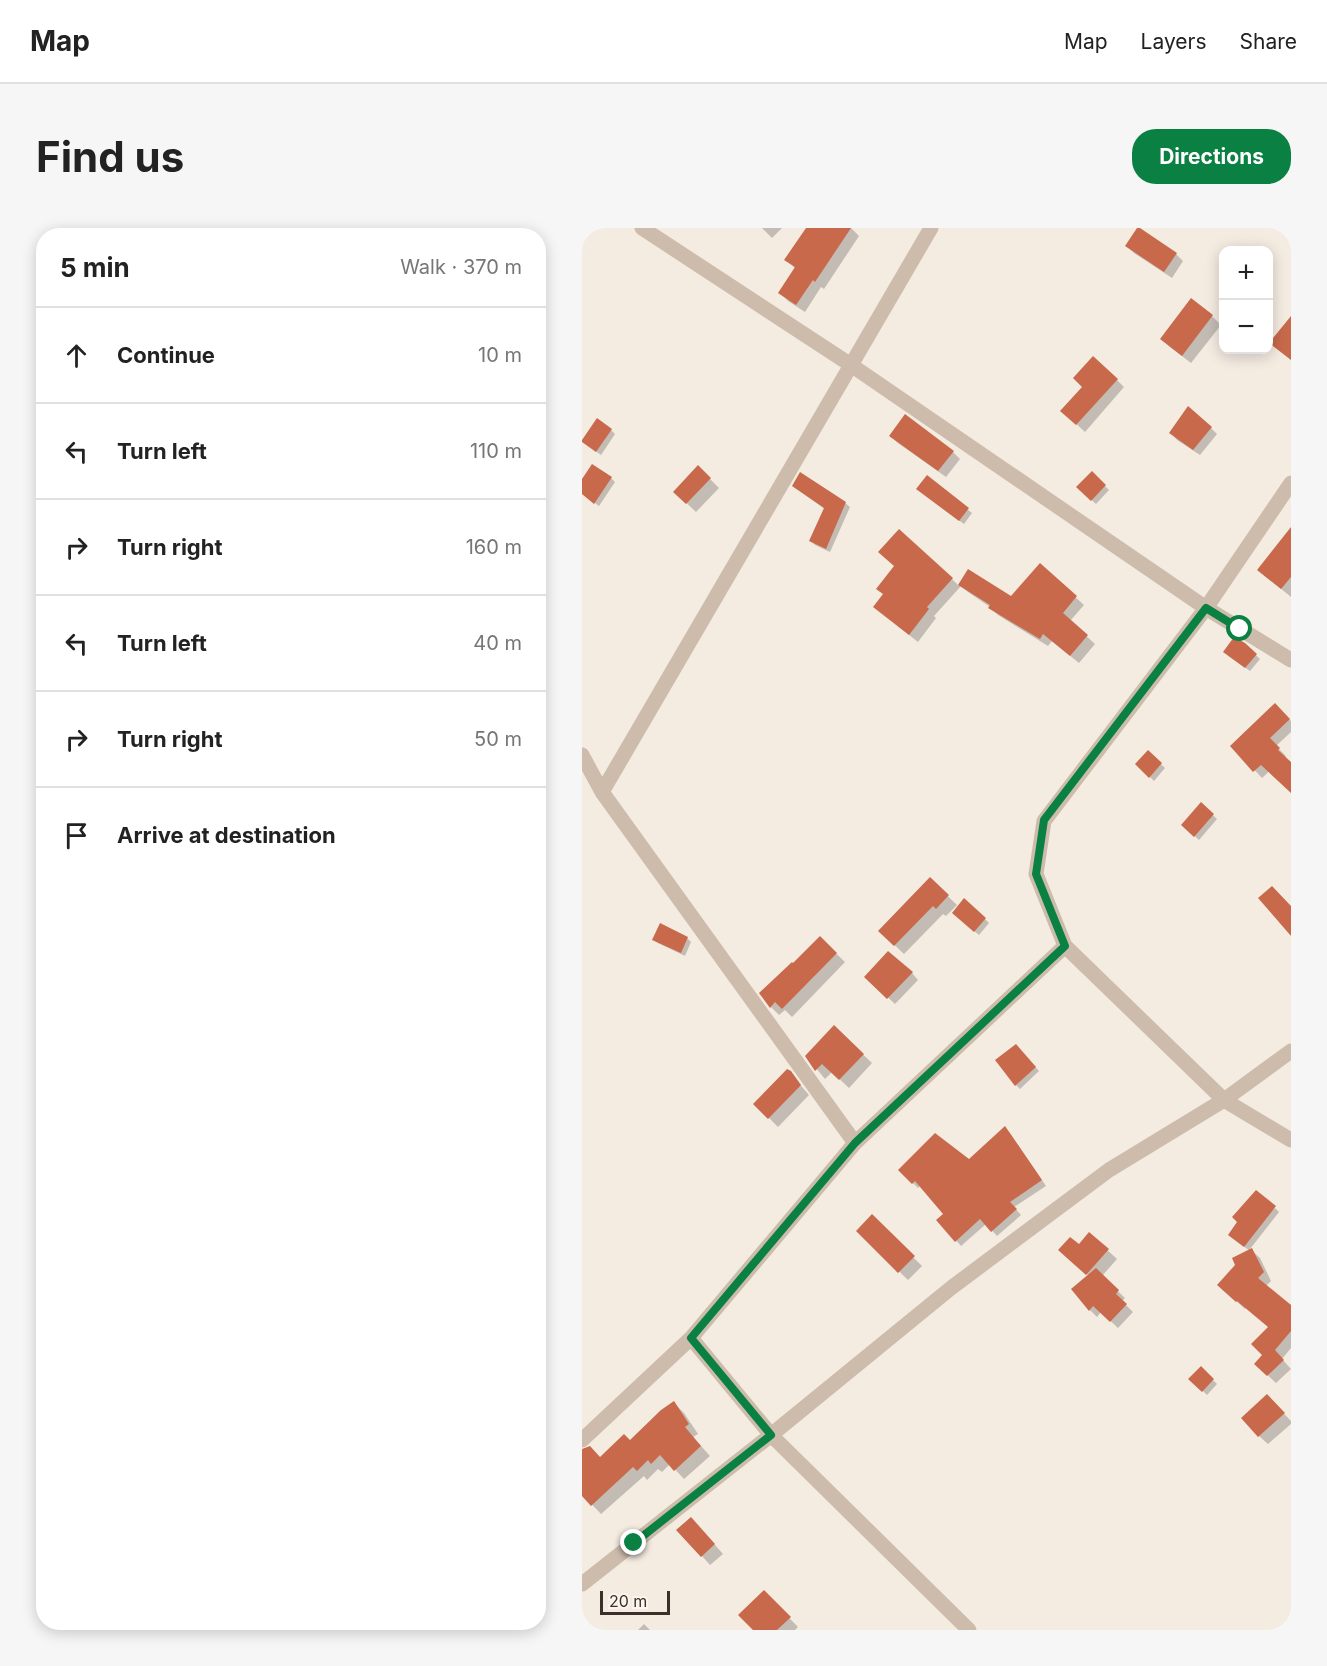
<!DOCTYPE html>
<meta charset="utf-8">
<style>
:root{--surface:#fff;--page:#f6f6f6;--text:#222;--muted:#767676;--line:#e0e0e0;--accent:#0b8043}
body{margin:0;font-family:Inter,sans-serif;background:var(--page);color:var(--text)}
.controls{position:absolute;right:18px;top:18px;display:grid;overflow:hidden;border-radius:12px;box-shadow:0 3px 15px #0003}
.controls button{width:54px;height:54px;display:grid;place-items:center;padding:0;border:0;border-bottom:2px solid var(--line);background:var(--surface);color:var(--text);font:30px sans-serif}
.scale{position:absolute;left:18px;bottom:15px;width:70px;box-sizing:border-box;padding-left:6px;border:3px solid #3b302b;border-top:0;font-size:16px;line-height:21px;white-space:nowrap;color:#3b302b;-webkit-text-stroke:4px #fbf5ee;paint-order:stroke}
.stop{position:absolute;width:18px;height:18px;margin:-14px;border:4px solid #0b8043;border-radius:50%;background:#fff}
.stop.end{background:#0b8043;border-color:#fff;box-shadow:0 2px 6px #0008}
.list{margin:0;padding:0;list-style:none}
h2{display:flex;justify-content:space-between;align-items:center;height:78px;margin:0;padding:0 24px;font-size:26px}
h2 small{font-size:20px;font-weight:400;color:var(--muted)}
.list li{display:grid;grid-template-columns:39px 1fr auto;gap:18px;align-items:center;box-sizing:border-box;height:96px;padding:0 24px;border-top:2px solid var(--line)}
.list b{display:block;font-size:22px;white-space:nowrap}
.list em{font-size:20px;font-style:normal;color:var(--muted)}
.icon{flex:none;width:33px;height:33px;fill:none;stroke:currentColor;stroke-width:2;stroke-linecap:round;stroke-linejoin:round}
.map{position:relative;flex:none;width:709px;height:1402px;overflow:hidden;border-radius:24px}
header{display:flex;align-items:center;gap:36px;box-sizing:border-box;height:84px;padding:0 30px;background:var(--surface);border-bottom:2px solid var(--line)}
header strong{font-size:28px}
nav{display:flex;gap:33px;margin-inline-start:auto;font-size:21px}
.intro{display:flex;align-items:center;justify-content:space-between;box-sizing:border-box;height:144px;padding:0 36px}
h1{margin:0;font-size:42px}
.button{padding:15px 27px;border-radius:24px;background:var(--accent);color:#fff;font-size:21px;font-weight:700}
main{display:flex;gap:36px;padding:0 36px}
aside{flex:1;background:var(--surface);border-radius:24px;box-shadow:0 3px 15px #0003}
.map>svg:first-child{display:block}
.shadow{fill:#0003}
.building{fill:#c8694b}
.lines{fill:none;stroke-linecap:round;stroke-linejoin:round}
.minor{stroke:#cdbbac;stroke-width:15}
.route{stroke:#0b8043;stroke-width:8}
</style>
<header>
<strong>Map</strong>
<nav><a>Map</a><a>Layers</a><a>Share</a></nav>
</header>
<div class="intro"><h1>Find us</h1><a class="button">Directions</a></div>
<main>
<aside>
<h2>5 min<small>Walk · 370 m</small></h2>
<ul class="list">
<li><svg class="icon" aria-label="ahead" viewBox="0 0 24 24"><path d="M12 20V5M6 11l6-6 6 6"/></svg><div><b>Continue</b></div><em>10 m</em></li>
<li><svg class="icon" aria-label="left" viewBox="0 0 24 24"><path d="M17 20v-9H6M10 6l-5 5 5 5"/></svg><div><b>Turn left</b></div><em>110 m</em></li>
<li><svg class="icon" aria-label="right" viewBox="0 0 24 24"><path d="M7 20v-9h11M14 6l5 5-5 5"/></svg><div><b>Turn right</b></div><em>160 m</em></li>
<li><svg class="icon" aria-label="left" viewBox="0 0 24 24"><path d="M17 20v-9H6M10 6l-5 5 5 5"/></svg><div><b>Turn left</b></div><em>40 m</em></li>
<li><svg class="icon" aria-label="right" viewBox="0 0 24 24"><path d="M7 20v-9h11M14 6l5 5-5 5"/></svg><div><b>Turn right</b></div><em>50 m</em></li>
<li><svg class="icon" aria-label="arrive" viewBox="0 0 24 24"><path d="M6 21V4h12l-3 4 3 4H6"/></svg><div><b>Arrive at destination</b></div></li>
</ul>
</aside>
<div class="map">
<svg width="709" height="1402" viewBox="0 0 709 1402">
<rect width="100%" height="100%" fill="#f4ebe1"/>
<!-- shadow -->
<path class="shadow" d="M180,0H200L190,10Z
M226,0H269L277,8L242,61L239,59L223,84L206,73L198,65L214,41L204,32Z
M545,18L594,26L601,33L590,50L552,25Z
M630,88L639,97L609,135L588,119L580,111Z
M535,152L542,159L503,204L488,190L502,159Z
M629,200L635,206L618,227L595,212L589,205Z
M29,202L33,206L19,227L5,217Z
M309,208L371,224L378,231L364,249L316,215Z
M116,239L137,260L114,284L93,264Z
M510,245L527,262L514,276L496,259Z
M345,249L390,285L382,296L340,265Z
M29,250L33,254L17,278L0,266V253Z
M211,258L263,275L268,279L248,324L233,317L229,313L243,281Z
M709,301V369L686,350Z
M458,337L502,377L488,393L513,416L497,435L470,413L466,418L416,387L408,379L386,364L379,358L352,388L354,390L336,414L302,387L293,379L370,351L377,358L387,343L429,370Z
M662,416L678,431L668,443L647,428Z
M693,477L709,493V504L694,518L704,528L680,550L650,518Z
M566,524L583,540L572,553L555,536Z
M619,576L635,591L617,612L601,597Z
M348,651L375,677L364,688L361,686L322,726L298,703Z
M376,689L403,691L407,695L397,707Z
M105,710L109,714L103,728L76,715L72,711Z
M238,710L263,734L210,789L203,782L197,787L189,779L211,737Z
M330,745L336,752L313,776L284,749Z
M252,799L290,835L267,860L250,844L243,851L224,828Z
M434,818L457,843L438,861L434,857Z
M214,852L227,867L196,899L173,876Z
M423,901L428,905L464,958L432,979L439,987L415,1008L404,996L379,1018L356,992L363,986L339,957L336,960L318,942L387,933Z
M693,980L697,984L668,1021L678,1030L689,1053L684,1058L707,1078L709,1076V1120L700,1131L709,1141L694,1155L674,1136L682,1127L688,1099L664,1080L663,1081L645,1065L668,1023L652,1011Z
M290,988L340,1038L326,1052L276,1003Z
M508,1006L535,1031L520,1048L543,1070L540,1073L551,1084L536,1100L519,1084L515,1089L508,1082L507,1048L487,1031Z
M619,1140L635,1156L625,1167L609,1151Z
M685,1168L709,1193V1196L686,1216L677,1208Z
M92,1175L102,1185L116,1206L111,1209L128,1228L102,1251L88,1236L80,1244L76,1241L65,1252L62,1248L19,1286L0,1266V1223L19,1230L48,1214Z
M118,1300L141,1326L128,1337L120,1328Z
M182,1364L216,1399L213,1402H173L158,1387Z
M62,1396L68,1402H56Z"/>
<!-- building -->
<path class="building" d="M224,0H269L233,54L231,52L214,77L196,65L213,39L202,32Z
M555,0H558L595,25L582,44L543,18Z
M609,70L631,87L600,128L578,111Z
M709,88V132L687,115Z
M511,128L536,151L494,197L478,183L500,159L491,150Z
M606,178L630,199L611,222L587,205Z
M323,186L372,223L356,243L307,208Z
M15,190L30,201L14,224L0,214V212Z
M10,236L30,249L12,276L0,266V251Z
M116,237L129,250L104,276L91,264Z
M510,243L524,257L509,273L494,259Z
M218,244L264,274L244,321L227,313L242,280L210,258Z
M345,247L387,280L377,293L334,261Z
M709,299V349L699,361L675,342Z
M317,301L371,350L345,379L347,381L327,407L291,379L301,366L294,361L312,338L296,324Z
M458,335L495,368L481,385L506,407L488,428L461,406L458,411L406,380L408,377L376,357L386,341L429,368Z
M652,409L663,415L675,426L663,440L641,424Z
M693,475L708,491L688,510L698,520L696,522L709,534V565L679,537L671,544L648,518Z
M566,522L580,535L567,550L553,536Z
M619,574L632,586L612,609L599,597Z
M348,649L367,667L354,681L351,678L312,718L296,703Z
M690,658L709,678V708L676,670Z
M382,670L404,690L392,704L370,685Z
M78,695L106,709L99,725L70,712Z
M238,708L255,725L200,781L193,774L188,780L177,765L210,734L211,735Z
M306,723L331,744L305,771L282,749Z
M252,797L282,826L257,852L240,836L233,843L223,828Z
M434,816L454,839L433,858L413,832Z
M205,841L209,843L219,857L186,891L171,876Z
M423,898L460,952L428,974L435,981L409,1004L398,991L373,1014L354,992L361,986L333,953L330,956L316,942L353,905L387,931Z
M674,962L694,978L662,1019L646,1007L655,994L650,989Z
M290,986L333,1028L316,1045L274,1003Z
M507,1004L527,1021L504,1047L476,1022L488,1009L497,1016Z
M670,1020L682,1044L676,1050L709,1077V1103L693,1122L702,1132L685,1148L672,1136L680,1127L669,1116L686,1099L655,1073L654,1074L635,1057L653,1037L650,1030Z
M514,1040L537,1062L534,1066L545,1076L528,1094L511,1078L507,1083L489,1061Z
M619,1138L632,1151L620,1164L606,1151Z
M685,1166L703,1185L676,1209L659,1190Z
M92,1173L107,1196L103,1199L119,1218L92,1243L78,1227L69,1236L66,1232L55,1243L51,1239L9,1278L0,1268V1221L8,1218L18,1229L42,1206L48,1212L79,1182Z
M109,1289L133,1316L119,1329L94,1302Z
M182,1362L209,1389L195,1402H171L156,1387Z"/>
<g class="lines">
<!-- minor -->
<path class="minor" d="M60,0L269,137L624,380L709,432
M709,255L624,380L462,593L454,646L483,718L642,872L709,912
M0,527L20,564L273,915
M20,564L349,0
M109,1110L189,1207L387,1402
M0,1212L109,1110L273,915L483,718
M0,1356L189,1207L369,1060L527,942L642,872L709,823"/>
</g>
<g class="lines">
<!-- route -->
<path class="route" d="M52,1315L189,1207L109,1110L273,915L483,718L454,646L462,592L624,380L658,401"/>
</g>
</svg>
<div class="controls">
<button>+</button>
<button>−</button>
</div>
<div class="scale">20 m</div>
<div class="stop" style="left:658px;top:401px"></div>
<div class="stop end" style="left:52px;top:1315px"></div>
</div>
</main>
